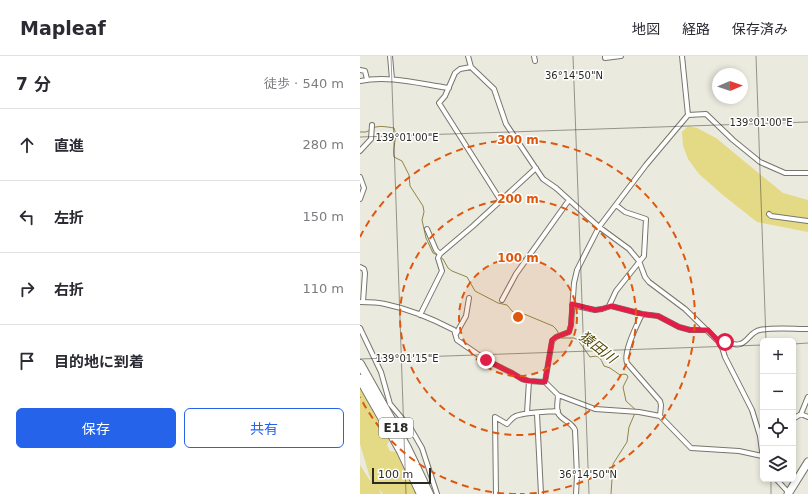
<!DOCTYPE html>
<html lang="ja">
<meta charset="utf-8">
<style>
:root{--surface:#fff;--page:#f2f2f3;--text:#2b2b33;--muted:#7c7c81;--line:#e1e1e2;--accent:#2563eb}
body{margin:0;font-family:"DejaVu Sans","Noto Sans JP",sans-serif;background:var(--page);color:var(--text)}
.controls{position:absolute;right:12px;bottom:12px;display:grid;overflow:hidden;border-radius:6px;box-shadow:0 2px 6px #0003}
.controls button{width:36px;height:36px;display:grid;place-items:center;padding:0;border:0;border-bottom:1px solid var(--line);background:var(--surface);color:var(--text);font:20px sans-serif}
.compass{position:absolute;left:352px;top:12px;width:36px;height:36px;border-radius:50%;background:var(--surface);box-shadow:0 2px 6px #0003;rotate:88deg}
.scale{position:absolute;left:12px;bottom:10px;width:59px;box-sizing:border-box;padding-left:4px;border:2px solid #2b2b26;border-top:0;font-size:11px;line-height:14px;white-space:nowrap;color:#2b2b26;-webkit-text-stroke:3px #fff;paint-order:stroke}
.stop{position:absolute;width:12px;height:12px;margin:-9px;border:3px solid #e11d48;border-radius:50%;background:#fff}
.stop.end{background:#e11d48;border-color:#fff;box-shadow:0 1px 4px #0008}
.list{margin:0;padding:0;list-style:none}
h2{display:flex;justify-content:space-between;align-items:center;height:52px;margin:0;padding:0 16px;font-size:17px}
h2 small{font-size:13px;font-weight:400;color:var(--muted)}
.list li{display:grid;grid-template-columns:26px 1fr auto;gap:12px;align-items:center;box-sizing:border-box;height:72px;padding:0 16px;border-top:1px solid var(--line)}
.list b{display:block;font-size:15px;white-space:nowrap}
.list em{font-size:13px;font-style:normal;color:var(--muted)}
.actions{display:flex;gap:8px;padding:12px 16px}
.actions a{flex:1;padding:9px 0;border:1px solid var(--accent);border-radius:6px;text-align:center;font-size:14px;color:var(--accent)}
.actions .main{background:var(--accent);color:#fff}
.icon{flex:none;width:22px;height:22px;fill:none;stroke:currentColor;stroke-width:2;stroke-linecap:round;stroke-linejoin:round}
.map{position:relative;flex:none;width:448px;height:438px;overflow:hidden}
header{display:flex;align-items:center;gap:24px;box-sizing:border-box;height:56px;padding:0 20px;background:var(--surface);border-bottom:1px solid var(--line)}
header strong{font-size:19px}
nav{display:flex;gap:22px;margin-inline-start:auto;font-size:14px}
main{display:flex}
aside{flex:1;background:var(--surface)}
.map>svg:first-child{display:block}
.green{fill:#e4da85}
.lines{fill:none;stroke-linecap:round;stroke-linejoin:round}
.stream{stroke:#8e8647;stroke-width:1}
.minor-casing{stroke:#77766b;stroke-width:6}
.trunk-casing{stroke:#77766b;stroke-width:9}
.motorway-casing{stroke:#77766b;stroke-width:10}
.minor{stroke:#fff;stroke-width:4}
.trunk{stroke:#fff;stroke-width:7}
.motorway{stroke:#fff;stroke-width:8}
.route{stroke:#e11d48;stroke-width:5}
.ticks{fill:none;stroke:#2b2b26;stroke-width:1;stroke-opacity:0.45}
.ring{fill:none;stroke:#df570d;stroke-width:2;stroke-dasharray:7 5}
.labels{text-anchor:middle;stroke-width:3;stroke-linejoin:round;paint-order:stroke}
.shield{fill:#fff;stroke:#6b6b67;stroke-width:1}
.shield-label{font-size:12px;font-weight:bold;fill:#2b2b26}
.water-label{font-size:14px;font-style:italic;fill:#4f4700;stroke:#fff}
.ticks-label{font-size:10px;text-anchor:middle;fill:#2b2b26;stroke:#fff;stroke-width:3;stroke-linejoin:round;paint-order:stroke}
.centre{fill:#df570d;stroke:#fff;stroke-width:2}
.ring-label{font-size:12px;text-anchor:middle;font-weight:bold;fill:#df570d;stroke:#fff;stroke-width:3;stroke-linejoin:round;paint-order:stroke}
</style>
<header>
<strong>Mapleaf</strong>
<nav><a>地図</a><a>経路</a><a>保存済み</a></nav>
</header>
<main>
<aside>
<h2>7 分<small>徒歩 · 540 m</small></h2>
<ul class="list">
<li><svg class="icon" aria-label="ahead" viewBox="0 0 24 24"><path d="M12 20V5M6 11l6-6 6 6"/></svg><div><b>直進</b></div><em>280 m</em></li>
<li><svg class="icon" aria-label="left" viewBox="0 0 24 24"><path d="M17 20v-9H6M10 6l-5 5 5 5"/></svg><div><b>左折</b></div><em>150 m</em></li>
<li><svg class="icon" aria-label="right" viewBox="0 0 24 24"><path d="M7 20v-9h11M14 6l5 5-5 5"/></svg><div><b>右折</b></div><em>110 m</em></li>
<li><svg class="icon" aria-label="arrive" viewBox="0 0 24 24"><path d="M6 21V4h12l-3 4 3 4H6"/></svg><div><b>目的地に到着</b></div></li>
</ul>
<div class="actions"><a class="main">保存</a><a>共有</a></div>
</aside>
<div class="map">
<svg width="448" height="438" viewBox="0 0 448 438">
<rect width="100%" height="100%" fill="#ebeade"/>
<!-- green -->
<path class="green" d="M328,70L337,72L356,82L423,137L448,144V176L397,166L364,140L339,118L328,103L323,90L322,76Z
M0,332L29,385L27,389L30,395L36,396L51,424L57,438H23L19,433L21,438H0V409L9,423L11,425L0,388Z"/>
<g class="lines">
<!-- stream -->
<path class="stream" d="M13,72C19,69 27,71 34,72C38,82 32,91 34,101L42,105L49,119L50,130L63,150L64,156L62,164L66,182L73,197L77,199
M0,76H6L10,74
M80,201L83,203L88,212L92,215L107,221L115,235L138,247L147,249L153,256L156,258H164L193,270L196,273L199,278
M200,281L201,282H214L218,284L230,301C239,299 240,301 244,310L250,312L260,319L264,318L267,319L268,321L263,331L266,345L277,355
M251,438L253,408L267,386L269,371L275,357"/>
<!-- minor casing -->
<g class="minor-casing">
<path id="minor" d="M30,0L32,23
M108,0L111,11L134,33L146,68L183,123L196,132L239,171L269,193L279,205L285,221L289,226L325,253L361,288L365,301L392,354L400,380L403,403
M174,0L175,5
M245,0V2L261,0
M111,11L100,13L95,17L85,40L79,47L141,145
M0,14L5,15L7,23
M0,25C29,19 60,28 89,32
M328,59L346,58L373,84L400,106L425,117H448
M0,95L11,83L12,69
M0,121L4,132L0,143
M409,158L411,160L448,165
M67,173L76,194L80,198
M0,211L4,213L5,217L3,246
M142,244L156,218L209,144
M0,246C8,246 17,246 25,248C49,253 73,263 94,274L97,284L126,304L152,317L162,323L169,325L185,326L198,339L235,353L279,356L300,360L331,392L379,395L402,400
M212,249L235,254L242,253L251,250L282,258L298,260L319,271L330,274H347
M249,250L256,235L284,200L286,163L265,156L256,149
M282,258C277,269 263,296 267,307L300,345L301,349L300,360
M60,259L82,215L78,202L80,198L113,170L176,112
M0,272L21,316L30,348L51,373L62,392L77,438
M96,278L106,260L109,242
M361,288C368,285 374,290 380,288C388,286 391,275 400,274C413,271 434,273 448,273
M185,326L192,285L196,281L209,276L211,269L214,227L217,214L239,171L286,109L328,59L322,0
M198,339C198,344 196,352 198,357C201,364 212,366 215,374L217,420L216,438
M167,357L169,325
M177,358L181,438
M441,358L448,361
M433,363L441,358L448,341
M416,423L429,437
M136,438L135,361L147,368C149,366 151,363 154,361C162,356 187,356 198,355"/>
</g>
<!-- trunk casing -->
<g class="trunk-casing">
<path id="trunk" d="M428,438L448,406"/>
</g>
<!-- motorway casing -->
<g class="motorway-casing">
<path id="motorway" d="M0,308L47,392L69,438
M0,323L41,395L61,438"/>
</g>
<!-- minor -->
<use href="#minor" class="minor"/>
<!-- trunk -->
<use href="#trunk" class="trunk"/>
<!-- motorway -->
<use href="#motorway" class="motorway"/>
</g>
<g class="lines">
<!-- route -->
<path class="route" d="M126,304L152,317L162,323L169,325L185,326L192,284L196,281L209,276L211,269L212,248L235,254L242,253L251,250L282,258L298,260L319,271L330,274H348L361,288L365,286"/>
</g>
<!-- ticks -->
<path class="ticks" d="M31,0L46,438M213,0L229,438M396,0L406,285M0,81L448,66M433,288L448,287M0,303L403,289M411,423V438"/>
<!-- distance rings -->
<circle cx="158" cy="261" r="59" fill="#df570d" fill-opacity=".12"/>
<g class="ring">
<circle cx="158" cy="261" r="59"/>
<circle cx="158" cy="261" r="118"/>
<path d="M156 438A177 177 0 0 1 0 341M0 181A177 177 0 1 1 160 438"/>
</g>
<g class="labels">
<!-- shield labels -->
<rect class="shield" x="19" y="362" width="34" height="20" rx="3"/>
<g class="shield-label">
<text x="36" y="376">E18</text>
</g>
<!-- water labels -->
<g class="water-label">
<text transform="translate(238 291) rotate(38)" y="5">猿田川</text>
</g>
</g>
<g class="ticks-label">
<text x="214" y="23">36°14'50"N</text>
<text x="401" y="70">139°01'00"E</text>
<text x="47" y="85">139°01'00"E</text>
<text x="47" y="306">139°01'15"E</text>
<text x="228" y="422">36°14'50"N</text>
</g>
<circle cx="158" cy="261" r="6" class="centre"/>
<g class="ring-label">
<text x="158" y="88">300 m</text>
<text x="158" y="147">200 m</text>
<text x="158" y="206">100 m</text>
</g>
</svg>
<div class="controls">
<button>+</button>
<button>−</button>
<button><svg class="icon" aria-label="locate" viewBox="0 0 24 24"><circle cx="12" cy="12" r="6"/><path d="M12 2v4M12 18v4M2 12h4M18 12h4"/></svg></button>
<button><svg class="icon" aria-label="layers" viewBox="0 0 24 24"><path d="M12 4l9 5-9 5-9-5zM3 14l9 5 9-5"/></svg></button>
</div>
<svg class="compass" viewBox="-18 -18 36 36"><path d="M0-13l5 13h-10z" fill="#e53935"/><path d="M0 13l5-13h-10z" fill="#7c7c81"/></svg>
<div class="scale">100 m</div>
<div class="stop" style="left:365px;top:286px"></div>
<div class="stop end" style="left:126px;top:304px"></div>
</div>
</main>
